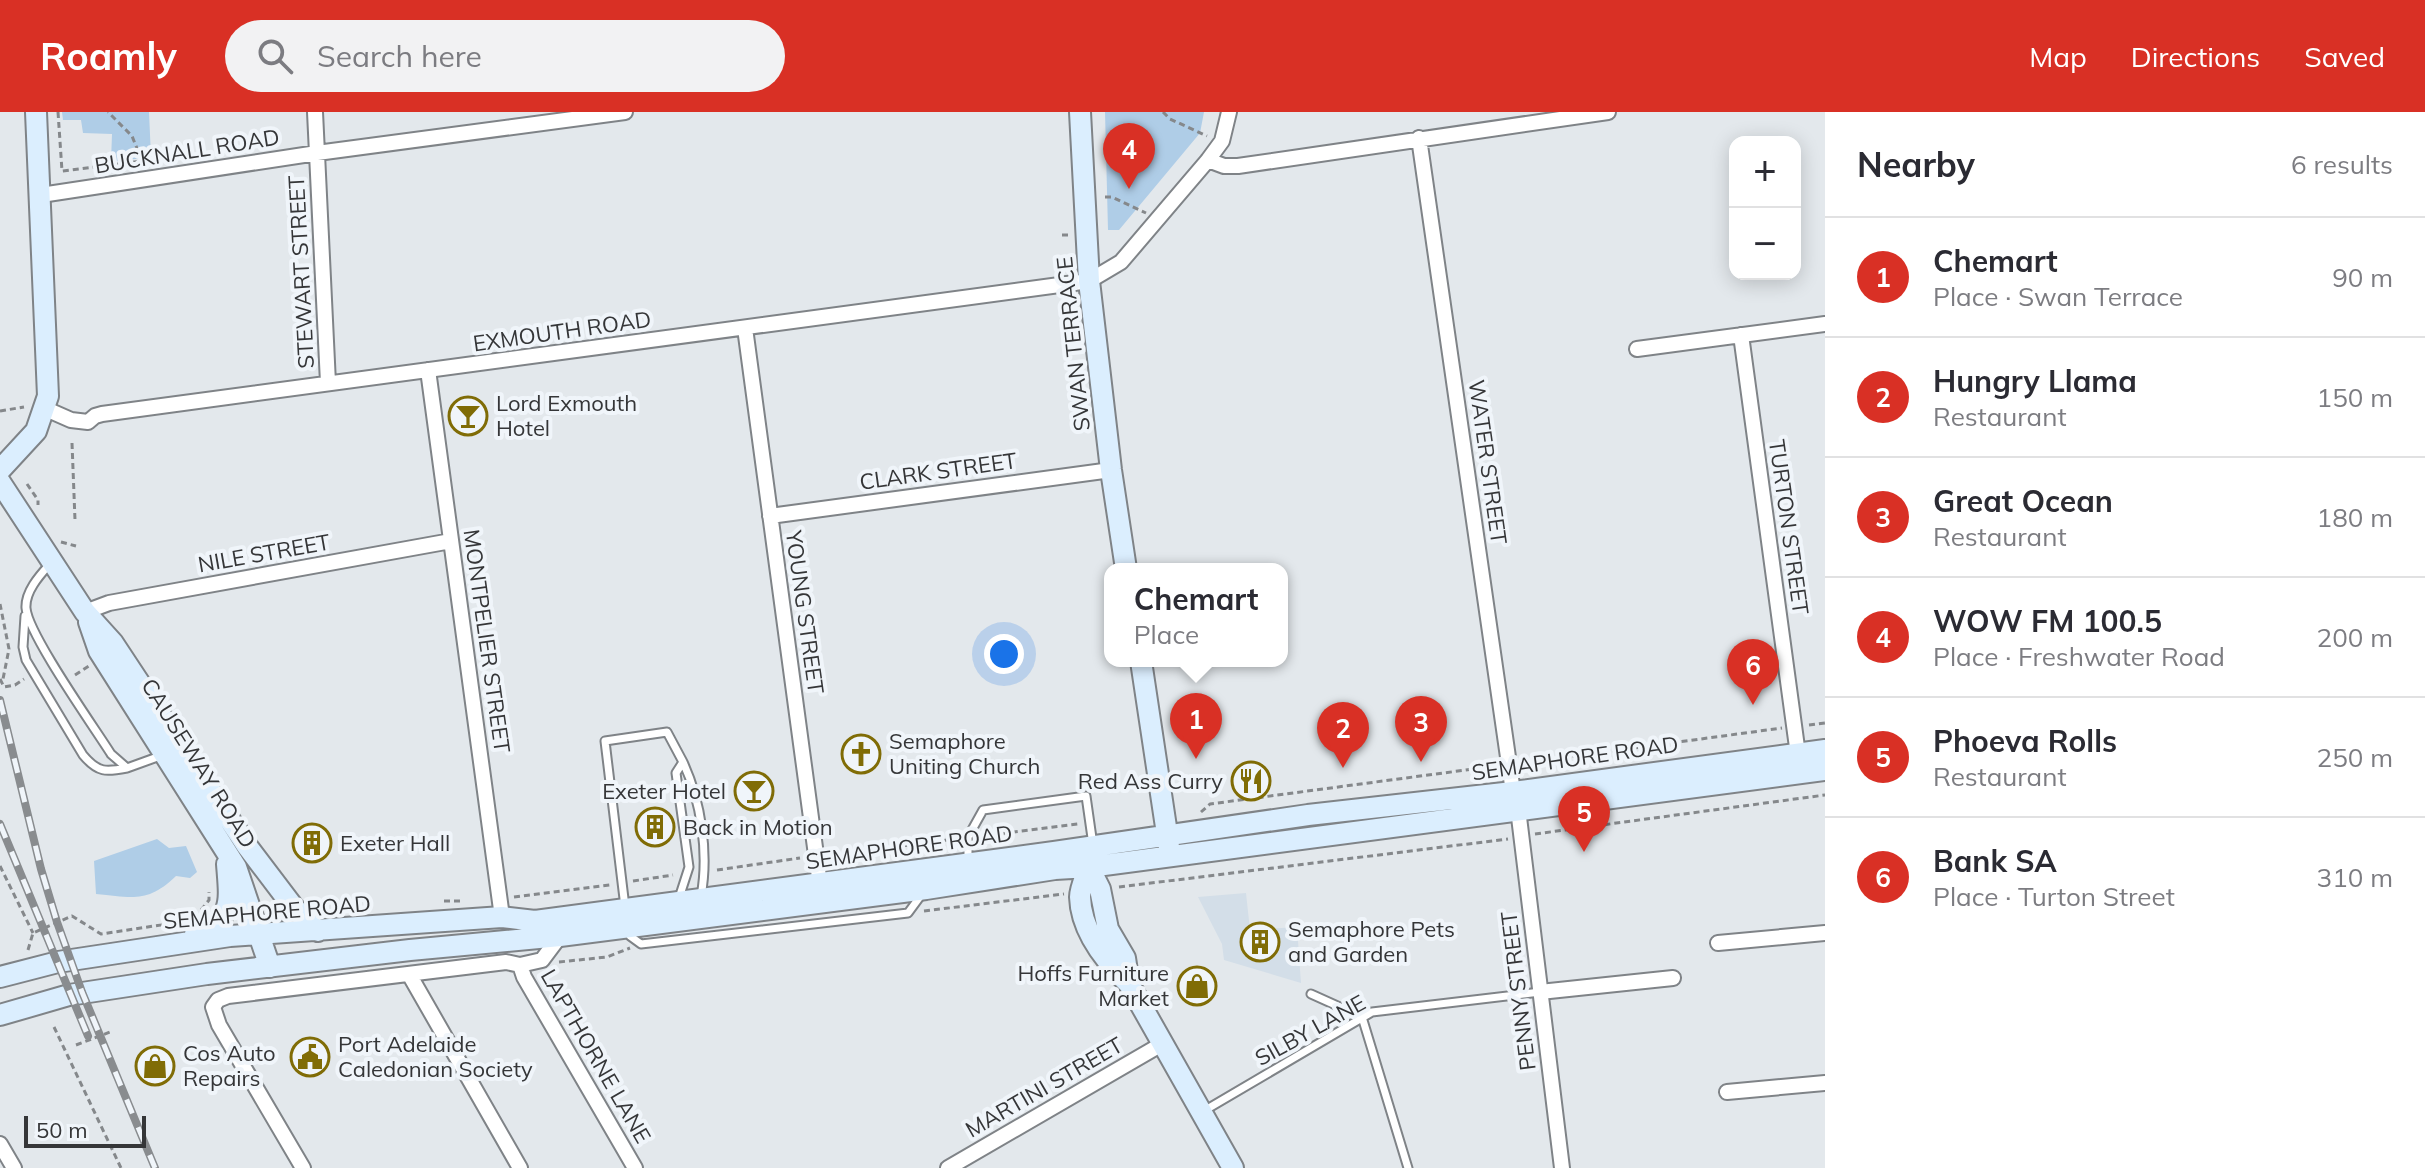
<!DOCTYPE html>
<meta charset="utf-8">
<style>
:root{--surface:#fff;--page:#f2f2f3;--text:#2b2b33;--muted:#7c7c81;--line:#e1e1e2;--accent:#d93025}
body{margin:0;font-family:Mulish,sans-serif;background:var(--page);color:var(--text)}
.controls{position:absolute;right:24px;top:24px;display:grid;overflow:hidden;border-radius:16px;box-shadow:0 4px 20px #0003}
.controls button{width:72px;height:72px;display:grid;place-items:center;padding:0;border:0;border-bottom:2px solid var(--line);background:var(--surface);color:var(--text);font:40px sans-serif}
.scale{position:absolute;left:24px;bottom:20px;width:122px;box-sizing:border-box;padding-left:8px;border:4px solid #353638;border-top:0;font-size:22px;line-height:28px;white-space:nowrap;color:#353638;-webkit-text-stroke:6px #f0f5fa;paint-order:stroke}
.you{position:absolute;left:1004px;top:542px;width:28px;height:28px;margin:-20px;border:6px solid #fff;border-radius:50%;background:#1a73e8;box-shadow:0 0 0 12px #1a73e833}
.badge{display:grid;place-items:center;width:52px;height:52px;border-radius:50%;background:var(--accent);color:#fff;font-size:26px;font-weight:700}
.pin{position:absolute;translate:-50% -66px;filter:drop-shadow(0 2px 4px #0008)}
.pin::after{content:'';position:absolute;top:42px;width:28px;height:24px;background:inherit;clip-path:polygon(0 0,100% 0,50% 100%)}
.popup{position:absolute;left:1104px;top:451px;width:184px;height:104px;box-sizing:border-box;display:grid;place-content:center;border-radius:16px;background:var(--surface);filter:drop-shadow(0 2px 6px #0005);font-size:26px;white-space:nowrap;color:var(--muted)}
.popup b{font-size:30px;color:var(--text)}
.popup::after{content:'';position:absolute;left:50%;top:100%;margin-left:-16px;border:16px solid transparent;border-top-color:var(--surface)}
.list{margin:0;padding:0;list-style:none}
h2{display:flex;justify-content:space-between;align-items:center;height:104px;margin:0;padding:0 32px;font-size:34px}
h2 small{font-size:26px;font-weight:400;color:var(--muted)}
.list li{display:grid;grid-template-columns:52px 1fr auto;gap:24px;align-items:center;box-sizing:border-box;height:120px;padding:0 32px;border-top:2px solid var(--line)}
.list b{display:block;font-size:30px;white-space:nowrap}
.list p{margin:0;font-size:26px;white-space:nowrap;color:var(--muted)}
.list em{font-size:26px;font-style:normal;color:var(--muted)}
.icon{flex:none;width:44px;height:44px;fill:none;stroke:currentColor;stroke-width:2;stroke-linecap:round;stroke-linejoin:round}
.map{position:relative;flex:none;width:1825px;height:1056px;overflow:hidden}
header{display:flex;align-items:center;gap:48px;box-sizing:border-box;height:112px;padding:0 40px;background:var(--accent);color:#fff}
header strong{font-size:38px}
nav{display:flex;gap:44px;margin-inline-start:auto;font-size:28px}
.search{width:560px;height:72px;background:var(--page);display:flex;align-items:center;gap:20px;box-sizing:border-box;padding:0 28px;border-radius:44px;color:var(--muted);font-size:30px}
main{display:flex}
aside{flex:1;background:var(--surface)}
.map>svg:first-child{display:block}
.built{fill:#d3dee8}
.green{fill:#afcde7}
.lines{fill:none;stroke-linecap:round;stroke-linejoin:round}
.lane-casing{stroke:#7f8387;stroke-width:11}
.street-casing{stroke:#7f8387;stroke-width:18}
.secondary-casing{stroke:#7f8387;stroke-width:24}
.path{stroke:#85888b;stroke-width:3;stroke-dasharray:6 4;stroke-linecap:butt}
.lane{stroke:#fff;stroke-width:7}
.street{stroke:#fff;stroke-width:14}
.secondary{stroke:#dbeefe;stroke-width:20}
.rail-casing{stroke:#898c8f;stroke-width:8}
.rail{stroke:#f0f5fa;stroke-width:5;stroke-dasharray:15;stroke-linecap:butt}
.labels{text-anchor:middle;stroke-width:8;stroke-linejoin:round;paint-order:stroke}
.street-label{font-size:22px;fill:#353638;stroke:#f0f5fa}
.poi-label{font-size:22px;fill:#353638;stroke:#f0f5fa;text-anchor:start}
</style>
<header>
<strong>Roamly</strong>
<div class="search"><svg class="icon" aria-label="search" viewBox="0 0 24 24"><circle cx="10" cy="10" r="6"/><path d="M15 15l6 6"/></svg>Search here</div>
<nav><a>Map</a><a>Directions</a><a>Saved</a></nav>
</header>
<main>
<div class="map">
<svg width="1825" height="1056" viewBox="0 0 1825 1056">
<rect width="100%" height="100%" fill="#e3e8ec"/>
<!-- built -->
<path class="built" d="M1246,781L1250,818L1297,815L1301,871L1224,848L1222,832L1198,785Z"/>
<!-- green -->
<path class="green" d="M62,0H149L151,45L111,50L112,22L83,21L81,8H63Z
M1105,0H1204L1200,21L1119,118H1108Z
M157,727L169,736L186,734L197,760L190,766L176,764C147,792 132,785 96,782L94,749Z"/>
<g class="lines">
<!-- lane casing -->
<g class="lane-casing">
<path id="lane" d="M49,453C39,464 25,480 26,496C28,522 94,615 111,642L127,656L163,643
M25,504L23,535L26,548L83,643C98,661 106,660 127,656
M968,748V725L983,698L1086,684L1093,733
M679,786L689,755L676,661L683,650C701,689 709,741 701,784
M625,795L605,629L667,620L683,650
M628,819L630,824L641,832L908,801L922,782
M1311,882L1362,905L1408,1056
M1202,1000L1372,900L1540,880"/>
</g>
<!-- street casing -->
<g class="street-casing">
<path id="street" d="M315,0L328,271
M1419,26L1513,680
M1208,48L1224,54H1238L1608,0
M41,83L317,41L625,0
M745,216L821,780
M1741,223L1799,650
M1637,237L1825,212
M428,258L502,805
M46,297L71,308L88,310L95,304L102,302L1089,169L1121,150L1208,48L1222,29L1229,0
M770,404L1111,358
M85,500L109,491L451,429
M1518,697L1562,1056
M1718,831L1825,821
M520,853L524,865L635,1056
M409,862L520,1056
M1540,880L1673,866
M1727,980L1825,971
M0,1032L14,1056
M303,1056L219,913L213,895L218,888L228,884L506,850L520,853L542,848L560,824
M948,1056L1162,932"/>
</g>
<!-- secondary casing -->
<g class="secondary-casing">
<path id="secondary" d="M1080,0L1089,169L1111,358L1126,457
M0,358L36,319L48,284L36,0
M0,370L85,500L113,531L247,734L294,796L318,819
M89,510L99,539L236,755L270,855
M1141,549L1169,735
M1089,755C1086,764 1080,776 1080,785C1081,819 1106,850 1129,872L1233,1056
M1089,755L1100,777L1108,817L1125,846L1129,872
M195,822C234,806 230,791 227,752
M0,865L58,850L230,824L502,805L535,809L1054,740L1308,703L1513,680L1825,638
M0,903L69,883L207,862L410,838L560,824L926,777L1055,757L1089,755L1825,658"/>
</g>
<!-- path -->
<path class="path" d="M58,0L62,59L142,49L132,24L108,0
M1163,0L1170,7L1207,24
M1105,85H1112L1146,101
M1062,123H1070
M0,299L24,295
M72,331L75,408
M27,372L38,388V393
M61,430L76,434
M0,492L9,537L3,567
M75,563L89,554
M0,567L4,575L15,573L24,567
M1809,613L1825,611
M1523,651L1782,616
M1201,700L1210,692L1496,654
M1535,722L1825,683
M982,724L1078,712
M832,743L955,727
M0,754L33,821
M717,758L800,746
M633,769L673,763
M1119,775L1508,727
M514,785L610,773
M444,789H464
M201,798L209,788V780
M924,799L1064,782
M28,838L33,821L72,804L101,822L181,810
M559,850L607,845L630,836
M54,915L121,1056
M76,933L110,920"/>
<!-- lane -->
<use href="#lane" class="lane"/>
<!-- street -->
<use href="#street" class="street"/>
<!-- secondary -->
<use href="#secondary" class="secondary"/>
<!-- rail casing -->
<g class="rail-casing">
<path id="rail" d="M0,588L41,757L57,810L82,880L155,1056
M0,712L88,924"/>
</g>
<!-- rail -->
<use href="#rail" class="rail"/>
</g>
<!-- icons -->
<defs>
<g id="bar-ring" transform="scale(2)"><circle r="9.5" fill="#f0f5fa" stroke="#806c06" stroke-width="1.5"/><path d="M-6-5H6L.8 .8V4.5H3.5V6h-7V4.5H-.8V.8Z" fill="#806c06"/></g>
<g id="church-ring" transform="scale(2)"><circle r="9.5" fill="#f0f5fa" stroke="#806c06" stroke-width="1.5"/><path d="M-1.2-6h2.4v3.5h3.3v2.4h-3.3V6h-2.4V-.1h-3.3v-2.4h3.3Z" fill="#806c06"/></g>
<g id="restaurant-ring" transform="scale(2)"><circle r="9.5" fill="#f0f5fa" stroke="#806c06" stroke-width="1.5"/><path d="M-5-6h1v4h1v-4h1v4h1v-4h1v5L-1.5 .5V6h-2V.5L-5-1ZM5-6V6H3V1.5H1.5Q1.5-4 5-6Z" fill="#806c06"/></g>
<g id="building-ring" transform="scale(2)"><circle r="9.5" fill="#f0f5fa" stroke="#806c06" stroke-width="1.5"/><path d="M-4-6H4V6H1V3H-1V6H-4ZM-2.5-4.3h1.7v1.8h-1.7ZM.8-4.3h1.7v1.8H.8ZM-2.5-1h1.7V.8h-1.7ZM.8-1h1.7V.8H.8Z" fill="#806c06"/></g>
<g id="shop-ring" transform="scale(2)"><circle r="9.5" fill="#f0f5fa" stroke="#806c06" stroke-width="1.5"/><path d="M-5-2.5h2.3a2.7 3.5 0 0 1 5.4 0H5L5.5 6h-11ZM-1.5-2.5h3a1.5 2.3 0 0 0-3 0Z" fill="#806c06"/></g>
<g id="civic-ring" transform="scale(2)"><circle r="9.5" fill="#f0f5fa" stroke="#806c06" stroke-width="1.5"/><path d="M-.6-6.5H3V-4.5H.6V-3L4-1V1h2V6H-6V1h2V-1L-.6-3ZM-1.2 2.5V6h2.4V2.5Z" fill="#806c06"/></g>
</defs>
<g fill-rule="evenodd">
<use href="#bar-ring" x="468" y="304"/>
<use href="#church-ring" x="861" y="642"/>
<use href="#restaurant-ring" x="1251" y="669"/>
<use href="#bar-ring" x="754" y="679"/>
<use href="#building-ring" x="655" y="715"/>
<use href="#building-ring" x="312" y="731"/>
<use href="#building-ring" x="1260" y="830"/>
<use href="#shop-ring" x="1197" y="874"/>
<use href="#civic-ring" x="310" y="945"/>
<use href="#shop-ring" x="155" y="954"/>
</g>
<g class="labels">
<!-- street labels -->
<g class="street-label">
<text transform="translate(187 39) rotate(-9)" y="8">BUCKNALL ROAD</text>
<text transform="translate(301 160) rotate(-93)" y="8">STEWART STREET</text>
<text transform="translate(562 219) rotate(-8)" y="8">EXMOUTH ROAD</text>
<text transform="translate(1073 232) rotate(-96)" y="8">SWAN TERRACE</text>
<text transform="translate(1488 350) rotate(82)" y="8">WATER STREET</text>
<text transform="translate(938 359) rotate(-8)" y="8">CLARK STREET</text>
<text transform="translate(1789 415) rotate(82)" y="8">TURTON STREET</text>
<text transform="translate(264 441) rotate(-10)" y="8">NILE STREET</text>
<text transform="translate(805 500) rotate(82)" y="8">YOUNG STREET</text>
<text transform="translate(487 529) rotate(82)" y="8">MONTPELIER STREET</text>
<text transform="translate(1575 646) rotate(-8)" y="8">SEMAPHORE ROAD</text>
<text transform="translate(199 651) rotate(58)" y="8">CAUSEWAY ROAD</text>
<text transform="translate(909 735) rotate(-8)" y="8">SEMAPHORE ROAD</text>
<text transform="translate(267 800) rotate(-5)" y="8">SEMAPHORE ROAD</text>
<text transform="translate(1518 879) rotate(-97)" y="8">PENNY STREET</text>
<text transform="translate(1310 918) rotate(-29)" y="8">SILBY LANE</text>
<text transform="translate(596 944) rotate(60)" y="8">LAPTHORNE LANE</text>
<text transform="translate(1044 975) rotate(-30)" y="8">MARTINI STREET</text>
</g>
<!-- poi labels -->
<g class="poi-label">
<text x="496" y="299">Lord Exmouth<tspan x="496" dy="25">Hotel</tspan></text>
<text x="889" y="637">Semaphore<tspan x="889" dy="25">Uniting Church</tspan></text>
<text x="1223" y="677" text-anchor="end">Red Ass Curry</text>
<text x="726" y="687" text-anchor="end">Exeter Hotel</text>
<text x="683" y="723">Back in Motion</text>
<text x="340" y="739">Exeter Hall</text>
<text x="1288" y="825">Semaphore Pets<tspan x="1288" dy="25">and Garden</tspan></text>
<text x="1169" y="869" text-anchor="end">Hoffs Furniture<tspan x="1169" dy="25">Market</tspan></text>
<text x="338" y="940">Port Adelaide<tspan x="338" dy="25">Caledonian Society</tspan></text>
<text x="183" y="949">Cos Auto<tspan x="183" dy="25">Repairs</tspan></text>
</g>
</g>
</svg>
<div class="controls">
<button>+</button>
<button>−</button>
</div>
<div class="scale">50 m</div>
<div class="you"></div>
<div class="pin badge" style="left:1196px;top:647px">1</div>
<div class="popup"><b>Chemart</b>Place</div>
<div class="pin badge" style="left:1343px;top:656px">2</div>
<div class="pin badge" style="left:1421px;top:650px">3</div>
<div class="pin badge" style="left:1129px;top:77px">4</div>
<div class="pin badge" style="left:1584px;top:740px">5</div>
<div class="pin badge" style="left:1753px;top:593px">6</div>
</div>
<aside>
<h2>Nearby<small>6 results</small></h2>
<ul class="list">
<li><span class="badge">1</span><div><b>Chemart</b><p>Place · Swan Terrace</p></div><em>90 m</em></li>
<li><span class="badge">2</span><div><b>Hungry Llama</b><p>Restaurant</p></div><em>150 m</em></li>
<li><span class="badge">3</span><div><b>Great Ocean</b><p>Restaurant</p></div><em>180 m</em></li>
<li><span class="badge">4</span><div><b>WOW FM 100.5</b><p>Place · Freshwater Road</p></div><em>200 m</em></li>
<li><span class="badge">5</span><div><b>Phoeva Rolls</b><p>Restaurant</p></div><em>250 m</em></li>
<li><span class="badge">6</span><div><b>Bank SA</b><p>Place · Turton Street</p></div><em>310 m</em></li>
</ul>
</aside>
</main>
